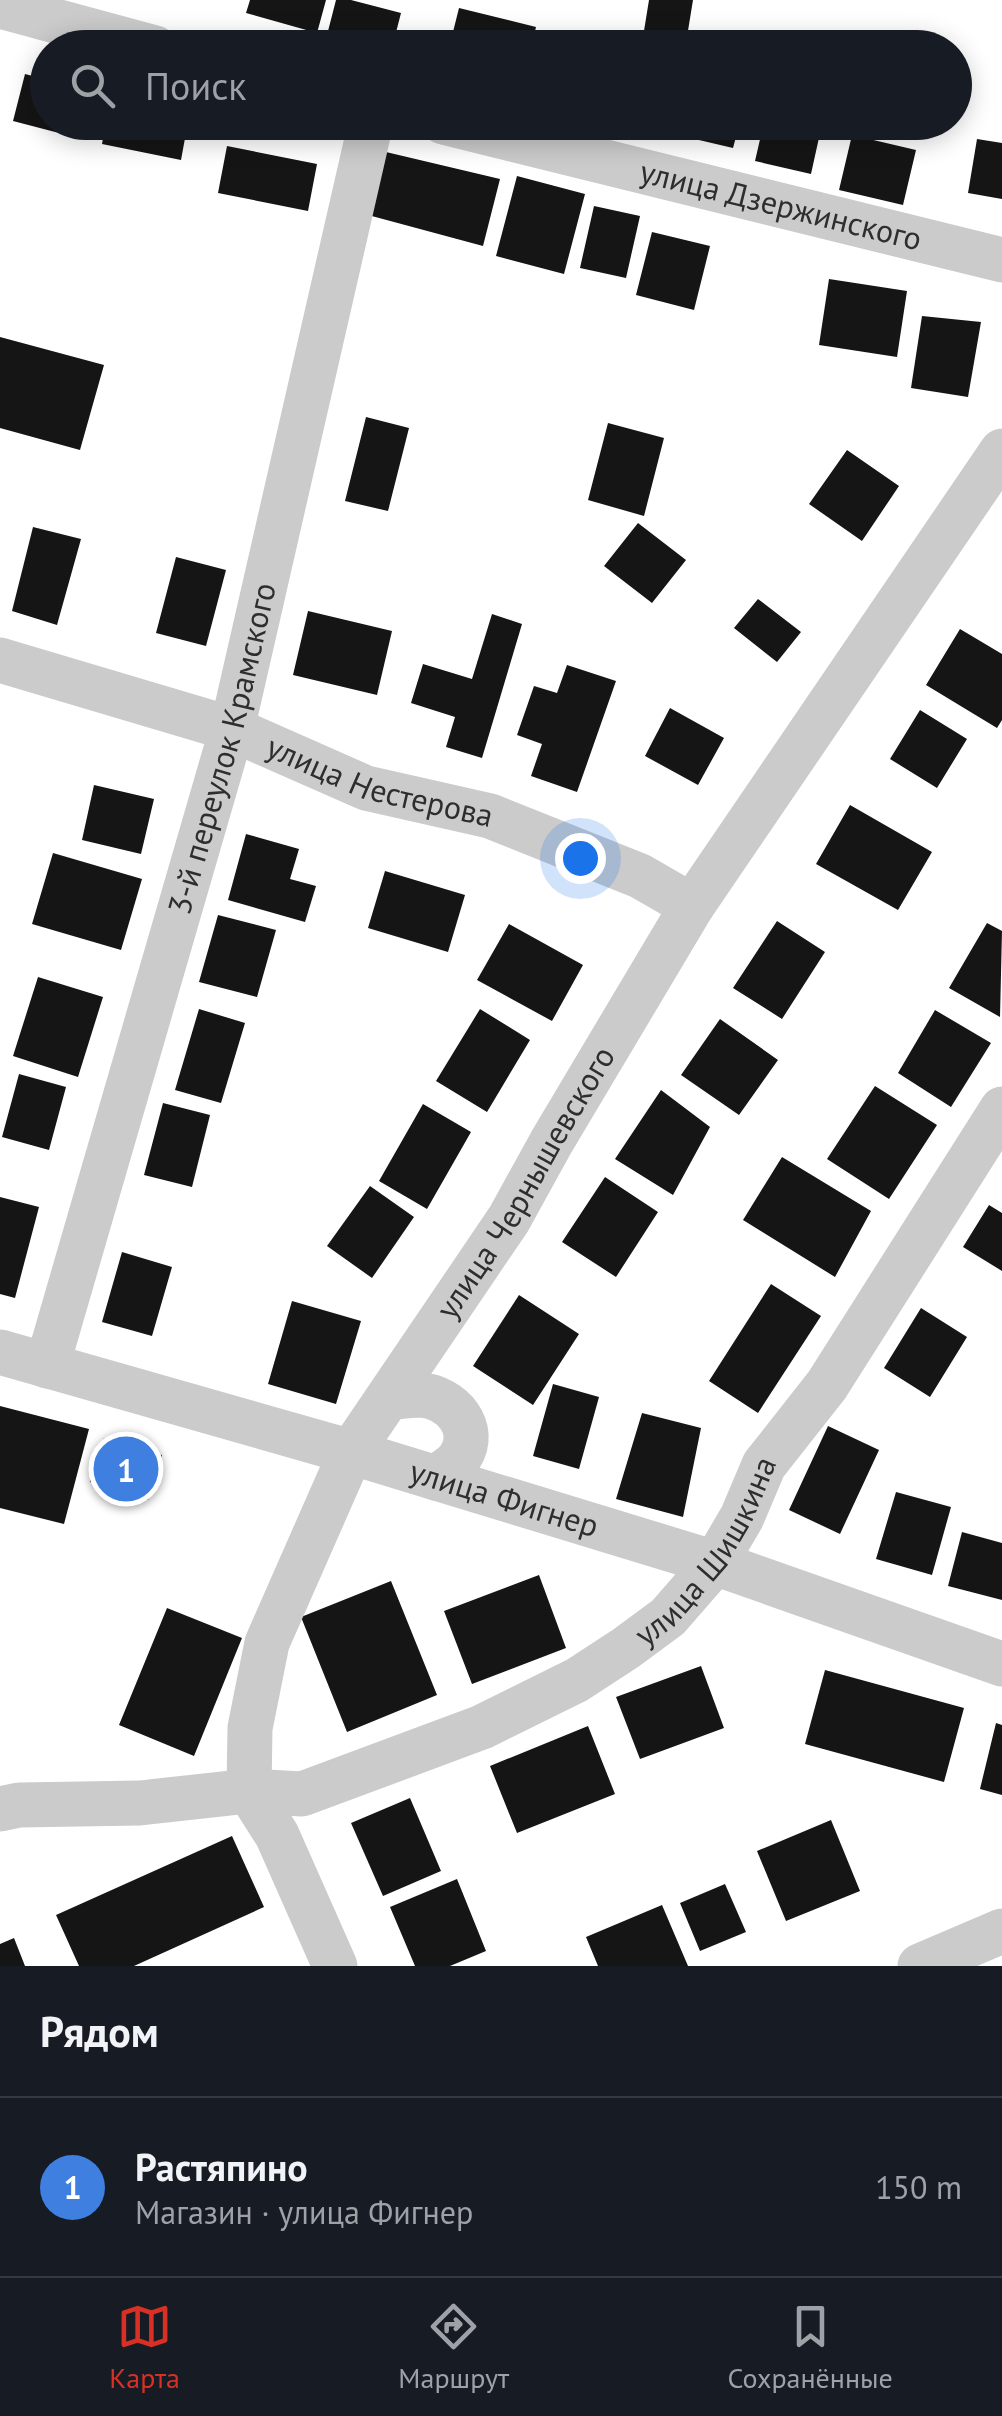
<!DOCTYPE html>
<html lang="ru">
<meta charset="utf-8">
<style>
:root{--surface:#171b24;--page:#242831;--text:#f1f3f6;--muted:#9ea1a6;--line:#363941;--accent:#d93025}
body{margin:0;font-family:"PT Sans",sans-serif;background:var(--page);color:var(--text)}
.you{position:absolute;left:580px;top:858px;width:35px;height:35px;margin:-25px;border:8px solid #fff;border-radius:50%;background:#1a73e8;box-shadow:0 0 0 15px #1a73e833}
.badge{display:grid;place-items:center;width:65px;height:65px;border-radius:50%;background:var(--accent);color:#fff;font-size:32px;font-weight:700}
.pin{position:absolute;translate:-50% -50%;border:5px solid #fff;box-shadow:0 2px 10px #0006}
.list{margin:0;padding:0;list-style:none}
h2{display:flex;justify-content:space-between;align-items:center;height:130px;margin:0;padding:0 40px;font-size:42px}
h2 small{font-size:32px;font-weight:400;color:var(--muted)}
.list li{display:grid;grid-template-columns:65px 1fr auto;gap:30px;align-items:center;box-sizing:border-box;height:180px;padding:0 40px;border-top:2px solid var(--line)}
.list b{display:block;font-size:38px;white-space:nowrap}
.list p{margin:0;font-size:32px;white-space:nowrap;color:var(--muted)}
.list em{font-size:32px;font-style:normal;color:var(--muted)}
.icon{flex:none;width:55px;height:55px;fill:none;stroke:currentColor;stroke-width:2;stroke-linecap:round;stroke-linejoin:round}
.map{position:relative;flex:none;width:1002px;height:1966px;overflow:hidden}
.search{position:absolute;background:var(--surface);box-shadow:0 5px 25px #0003;left:30px;right:30px;top:30px;height:110px;display:flex;align-items:center;gap:25px;box-sizing:border-box;padding:0 35px;border-radius:55px;color:var(--muted);font-size:38px}
.sheet{height:310px;background:var(--surface)}
nav{display:flex;justify-content:space-around;align-items:center;box-sizing:border-box;height:140px;border-top:2px solid var(--line);background:var(--surface);font-size:28px;color:var(--muted)}
nav a{display:grid;justify-items:center;gap:5px}
nav .on{color:var(--accent)}
.map>svg:first-child{display:block}
.building{fill:#151515}
.lines{fill:none;stroke-linecap:round;stroke-linejoin:round}
.minor{stroke:#cbcbcb;stroke-width:45}
.labels{text-anchor:middle;stroke-width:10;stroke-linejoin:round;paint-order:stroke}
.street-label{font-size:32px;fill:#2e2e2e;stroke:#fff}
</style>
<div class="map">
<svg width="1002" height="1966" viewBox="0 0 1002 1966">
<rect width="100%" height="100%" fill="#fff"/>
<!-- building -->
<path class="building" d="M250,0H326L317,33L246,13Z
M336,0H351L401,13L392,48H373L327,35Z
M649,0H693L686,43L643,37Z
M459,8L536,27L531,48H449Z
M560,31L625,46V48H556Z
M25,74L48,80V122H86L82,139L13,121Z
M106,122H188L181,160L102,144Z
M654,122H740L733,148L652,129Z
M764,122L822,124L811,174L755,161Z
M852,135L916,150L903,205L839,190Z
M977,139L1002,143V199L968,193Z
M227,146L317,164L308,211L218,193Z
M386,152L500,179L483,246L368,215Z
M517,176L585,194L564,274L496,256Z
M594,206L640,216L626,278L580,268Z
M652,232L710,246L694,310L636,295Z
M829,279L907,291L897,357L819,345Z
M922,316L981,322L968,397L911,388Z
M0,337L104,365L80,450L0,428Z
M366,417L409,428L388,511L345,501Z
M608,423L664,438L644,516L588,500Z
M847,450L899,486L862,541L809,504Z
M638,523L686,560L652,603L604,566Z
M33,527L81,539L57,625L12,611Z
M176,557L226,570L206,646L156,633Z
M758,599L801,632L777,662L734,628Z
M308,611L392,631L377,695L293,675Z
M492,614L522,624L482,758L446,747L455,717L411,703L423,664L472,679Z
M960,629L1002,654V720L997,728L926,685Z
M567,665L616,681L577,792L531,776L542,744L517,735L534,686L557,693Z
M670,708L724,738L698,785L645,756Z
M920,710L967,739L937,788L890,759Z
M94,785L154,799L141,854L82,840Z
M850,805L932,852L898,910L816,864Z
M246,834L299,849L290,879L316,886L305,922L228,900Z
M53,853L142,879L121,950L32,924Z
M385,871L465,895L448,952L368,928Z
M218,915L276,930L257,997L199,982Z
M777,921L825,952L782,1019L733,988Z
M987,923L1002,931L1000,1017L949,988Z
M509,924L583,965L552,1021L477,980Z
M38,977L103,997L78,1077L13,1056Z
M199,1009L245,1023L221,1103L175,1090Z
M480,1009L530,1040L487,1112L436,1081Z
M935,1010L991,1043L951,1107L898,1073Z
M720,1019L778,1060L739,1115L681,1075Z
M19,1074L66,1087L49,1150L2,1137Z
M875,1086L937,1125L889,1199L827,1159Z
M661,1090L710,1127L673,1195L615,1159Z
M163,1103L210,1115L192,1187L144,1175Z
M423,1104L471,1132L427,1209L379,1181Z
M782,1157L871,1211L835,1277L743,1220Z
M605,1177L658,1212L616,1277L562,1242Z
M370,1186L414,1217L372,1278L327,1246Z
M0,1197L39,1207L15,1298L0,1294Z
M989,1205L1002,1213V1271L963,1247Z
M122,1252L172,1267L152,1336L102,1322Z
M771,1284L821,1316L758,1413L709,1381Z
M519,1295L579,1334L533,1405L473,1366Z
M292,1301L361,1321L336,1404L268,1384Z
M921,1308L967,1337L930,1397L884,1368Z
M553,1384L599,1397L579,1469L533,1456Z
M0,1406L89,1429L64,1524L0,1508Z
M642,1413L701,1428L683,1517L616,1499Z
M828,1426L879,1450L840,1534L789,1510Z
M104,1438L162,1455L148,1500L90,1482Z
M896,1492L951,1507L932,1575L876,1559Z
M962,1532L1002,1543V1600L948,1586Z
M539,1575L566,1648L472,1684L444,1611Z
M391,1581L437,1695L347,1732L301,1617Z
M167,1608L242,1638L194,1756L119,1725Z
M701,1666L724,1728L640,1759L616,1697Z
M825,1670L964,1708L944,1782L805,1744Z
M996,1723L1002,1725V1795L980,1789Z
M588,1726L615,1794L517,1833L490,1766Z
M410,1798L441,1871L383,1896L351,1823Z
M831,1820L860,1891L786,1921L757,1851Z
M232,1836L264,1907L134,1966H79L56,1915Z
M457,1879L486,1951L450,1966H415L390,1907Z
M725,1884L746,1932L700,1951L680,1903Z
M662,1905L688,1966H598L586,1937Z
M14,1938L25,1966H0V1944Z"/>
<g class="lines">
<!-- minor -->
<g class="minor">
<path d="M0,6L155,48"/>
<path id="s1" d="M443,122L1002,260"/>
<path id="s2" d="M0,660L232,729L366,788L490,816L640,876L692,906"/>
<path id="s3" d="M0,1352L351,1452L715,1563L1002,1664"/>
<path id="s4" d="M47,1366L232,729L371,122"/>
<path d="M388,1398C398,1397 410,1395 421,1395C451,1397 479,1428 460,1457C455,1466 443,1472 435,1478"/>
<path id="s5" d="M0,1809L19,1805L140,1803L249,1791L302,1794L482,1727L577,1680L626,1648L668,1617L715,1563L742,1517L764,1465L827,1385L1002,1109"/>
<path id="s6" d="M335,1966L277,1835L249,1791L250,1728L267,1643L351,1452L509,1219L552,1141L692,906L1002,451"/>
<path d="M920,1966L1002,1931"/>
</g>
</g>
<g class="labels">
<!-- street labels -->
<g class="street-label">
<text dy="11" stroke="none"><textPath href="#s1" startOffset="348">улица Дзержинского</textPath></text>
<text dy="11" stroke="none"><textPath href="#s4" startOffset="642">3-й переулок Крамского</textPath></text>
<text dy="11" stroke="none"><textPath href="#s2" startOffset="400">улица Нестерова</textPath></text>
<text dy="11" stroke="none"><textPath href="#s6" startOffset="875">улица Чернышевского</textPath></text>
<text dy="11" stroke="none"><textPath href="#s3" startOffset="525">улица Фигнер</textPath></text>
<text dy="11" stroke="none"><textPath href="#s5" startOffset="788">улица Шишкина</textPath></text>
</g>
</g>
</svg>
<div class="you"></div>
<div class="pin badge" style="left:126px;top:1469px;background:#3f7fe0">1</div>
<div class="search"><svg class="icon" aria-label="search" viewBox="0 0 24 24"><circle cx="10" cy="10" r="6"/><path d="M15 15l6 6"/></svg>Поиск</div>
</div>
<section class="sheet">
<h2>Рядом<small></small></h2>
<ul class="list">
<li><span class="badge" style="background:#3f7fe0">1</span><div><b>Растяпино</b><p>Магазин · улица Фигнер</p></div><em>150 m</em></li>
</ul>
</section>
<nav>
<a class="on"><svg class="icon" aria-label="map" viewBox="0 0 24 24"><path d="M3 6l6-2 6 2 6-2v14l-6 2-6-2-6 2zM9 4v14M15 6v14"/></svg>Карта</a>
<a><svg class="icon" aria-label="directions" viewBox="0 0 24 24"><path d="M12 3l9 9-9 9-9-9zM9 14v-3h6M13 9l2 2-2 2"/></svg>Маршрут</a>
<a><svg class="icon" aria-label="saved" viewBox="0 0 24 24"><path d="M7 4h10v16l-5-4-5 4z"/></svg>Сохранённые</a>
</nav>
